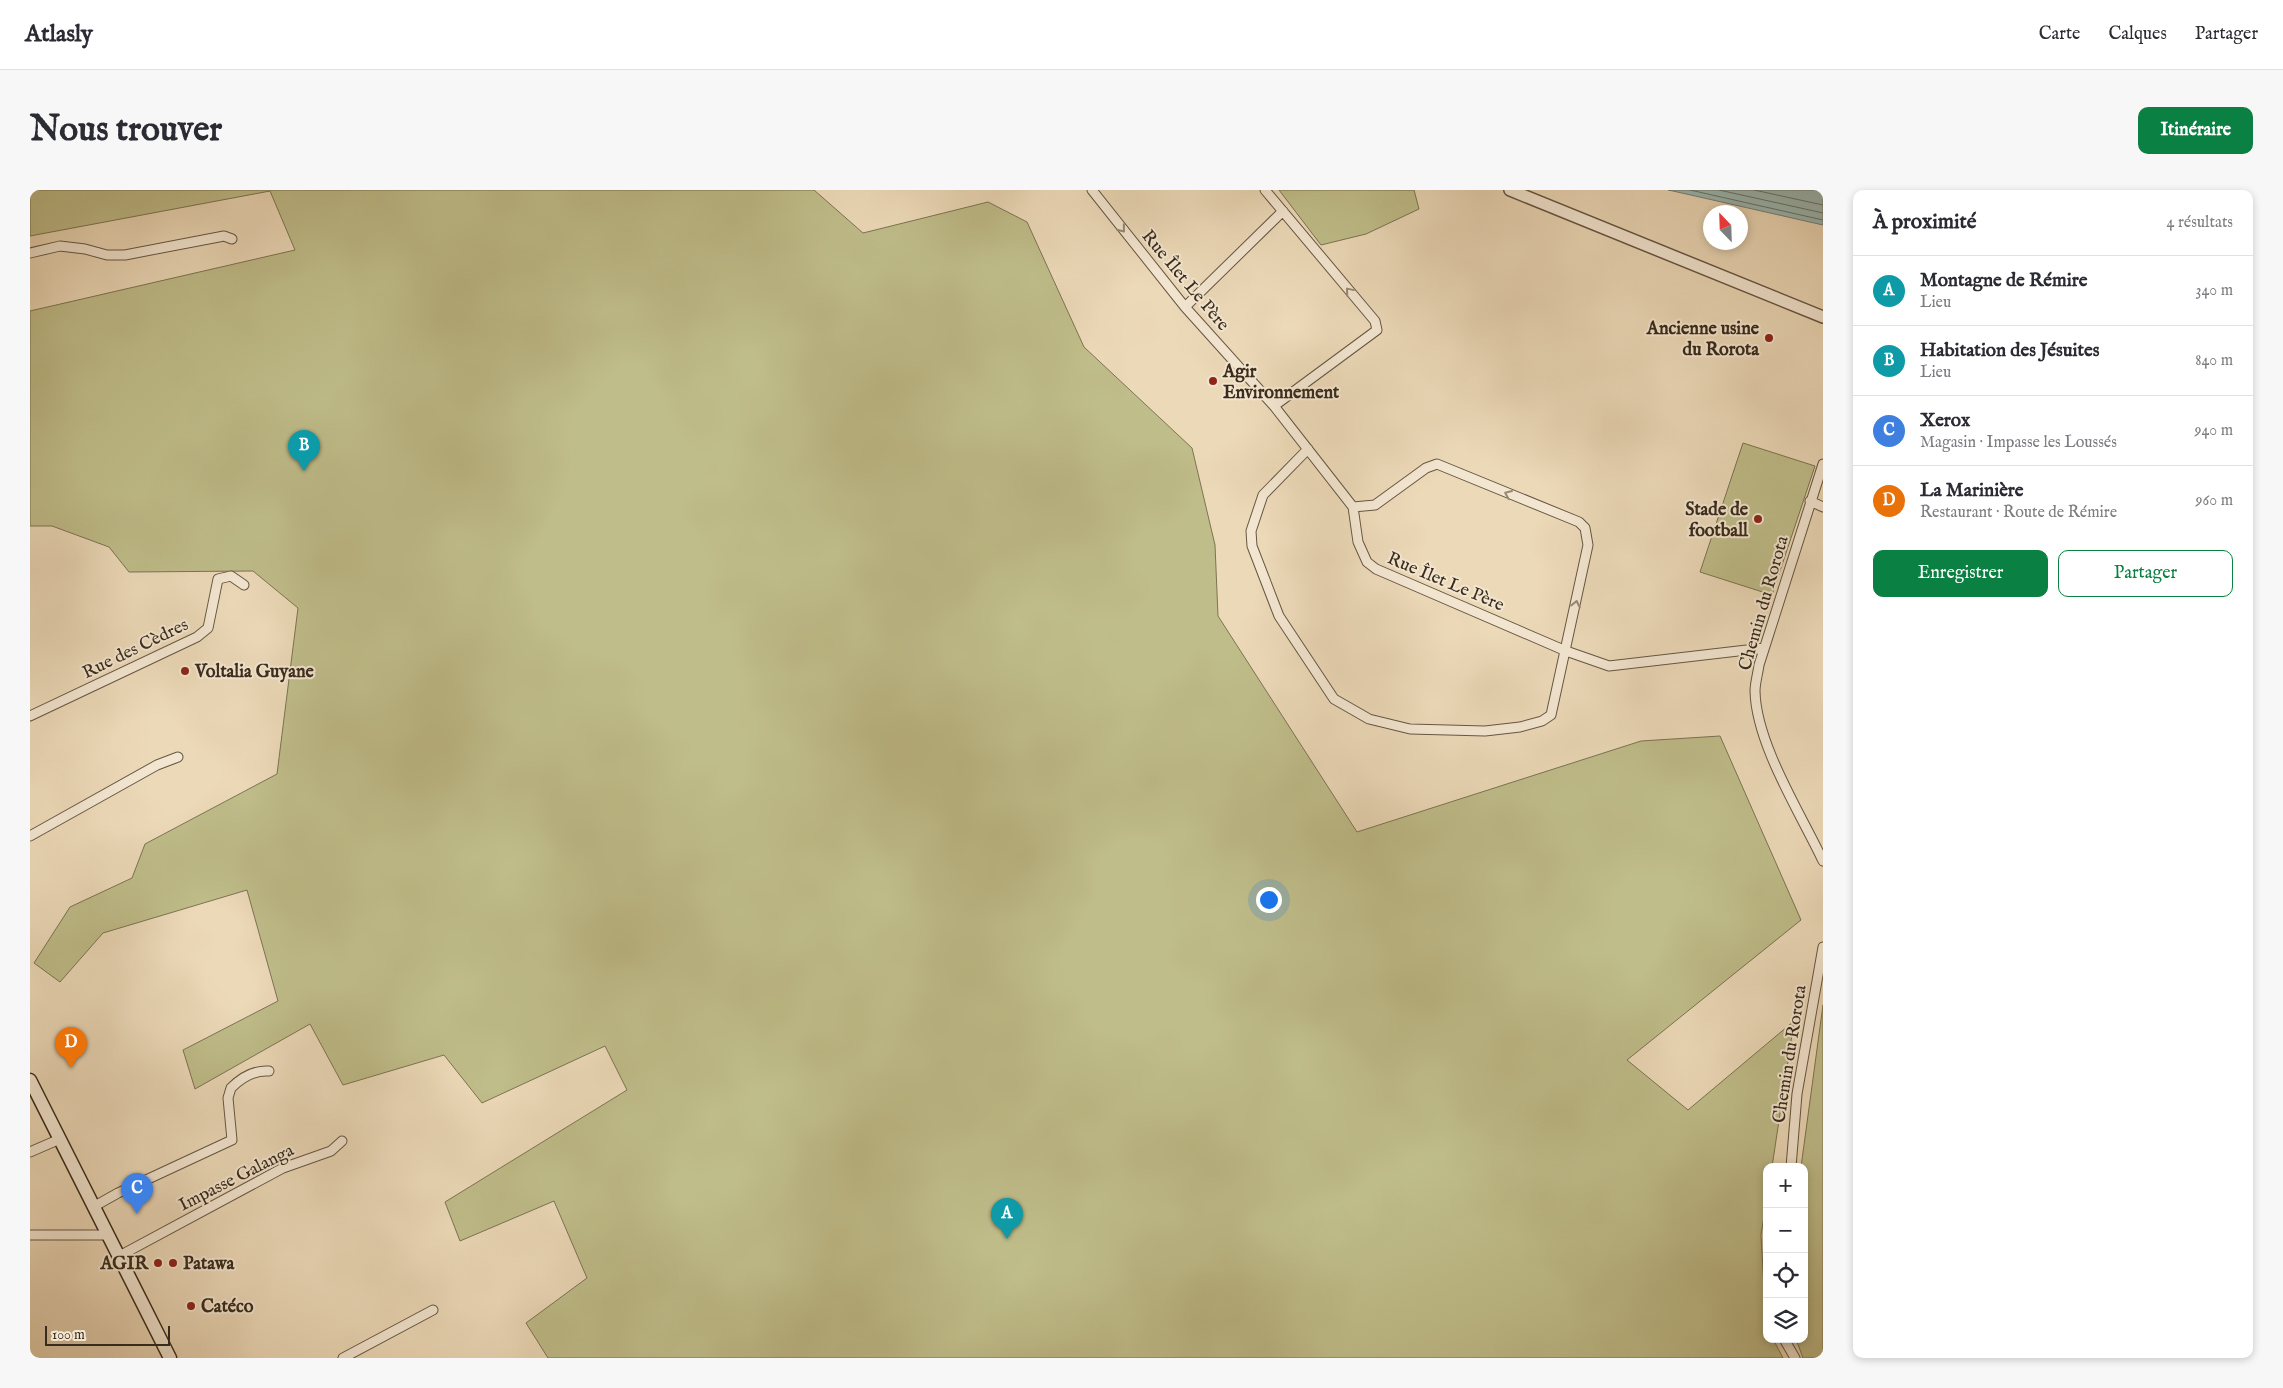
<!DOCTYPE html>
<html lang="fr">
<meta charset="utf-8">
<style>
:root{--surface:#fff;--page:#f7f7f7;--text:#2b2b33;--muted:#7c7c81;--line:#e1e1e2;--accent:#0b8043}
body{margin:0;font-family:"IM FELL English",serif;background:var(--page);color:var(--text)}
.controls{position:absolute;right:15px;bottom:15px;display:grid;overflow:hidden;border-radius:10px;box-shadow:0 2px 8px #0003}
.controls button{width:45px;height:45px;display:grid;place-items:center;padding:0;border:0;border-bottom:1px solid var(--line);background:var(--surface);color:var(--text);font:25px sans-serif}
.compass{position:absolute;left:1673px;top:15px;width:45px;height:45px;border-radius:50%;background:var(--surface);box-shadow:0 2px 8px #0003;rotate:337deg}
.scale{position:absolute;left:15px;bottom:12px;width:125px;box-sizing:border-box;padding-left:5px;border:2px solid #392c1c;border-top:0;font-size:14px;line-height:18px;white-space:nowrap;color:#392c1c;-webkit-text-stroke:4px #f3e6d1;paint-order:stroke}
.you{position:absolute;left:1238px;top:709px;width:18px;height:18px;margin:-12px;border:4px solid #fff;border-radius:50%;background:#1a73e8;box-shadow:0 0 0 8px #1a73e833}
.badge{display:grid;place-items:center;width:32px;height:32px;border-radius:50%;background:var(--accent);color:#fff;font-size:16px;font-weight:700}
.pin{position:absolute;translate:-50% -41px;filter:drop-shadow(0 1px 2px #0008)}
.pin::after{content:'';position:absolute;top:26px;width:18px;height:15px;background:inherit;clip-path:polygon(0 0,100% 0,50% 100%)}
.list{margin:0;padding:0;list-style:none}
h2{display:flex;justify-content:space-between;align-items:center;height:65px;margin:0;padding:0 20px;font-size:21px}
h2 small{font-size:16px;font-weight:400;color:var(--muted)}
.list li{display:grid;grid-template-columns:32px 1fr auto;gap:15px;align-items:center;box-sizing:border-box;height:70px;padding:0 20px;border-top:1px solid var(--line)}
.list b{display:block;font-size:19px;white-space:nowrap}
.list p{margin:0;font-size:16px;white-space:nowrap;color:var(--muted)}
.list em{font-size:16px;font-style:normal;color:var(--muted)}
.actions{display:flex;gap:10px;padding:15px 20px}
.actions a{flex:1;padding:11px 0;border:1px solid var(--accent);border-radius:10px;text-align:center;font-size:18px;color:var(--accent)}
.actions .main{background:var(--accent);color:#fff}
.icon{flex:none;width:28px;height:28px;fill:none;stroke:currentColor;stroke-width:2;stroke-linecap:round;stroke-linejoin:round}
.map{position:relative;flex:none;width:1793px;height:1168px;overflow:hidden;border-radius:10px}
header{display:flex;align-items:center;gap:30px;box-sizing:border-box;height:70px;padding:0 25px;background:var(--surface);border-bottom:1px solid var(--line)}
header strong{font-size:24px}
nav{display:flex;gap:28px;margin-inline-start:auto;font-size:18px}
.intro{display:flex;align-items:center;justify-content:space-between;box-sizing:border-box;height:120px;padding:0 30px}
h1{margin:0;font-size:35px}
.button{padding:12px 22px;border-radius:10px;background:var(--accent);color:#fff;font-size:18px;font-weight:700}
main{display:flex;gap:30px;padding:0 30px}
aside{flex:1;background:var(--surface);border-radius:10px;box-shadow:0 2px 8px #0003}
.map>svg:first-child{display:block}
.green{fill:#bfbd8a;stroke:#7c7453}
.water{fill:#9ab9b5;stroke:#738178}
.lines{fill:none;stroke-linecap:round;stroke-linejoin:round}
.shore{stroke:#6a7268;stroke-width:1}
.minor-casing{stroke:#665743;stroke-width:11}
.tertiary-casing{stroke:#665743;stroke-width:14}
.secondary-casing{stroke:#392c1c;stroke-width:15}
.minor{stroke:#f3e6d1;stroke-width:9}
.tertiary{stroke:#f3e6d1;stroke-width:11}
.secondary{stroke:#f3e6d1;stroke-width:12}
.oneway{stroke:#968976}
.poi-dot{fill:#8f2418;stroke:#f3e6d1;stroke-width:2}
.labels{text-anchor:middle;stroke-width:4;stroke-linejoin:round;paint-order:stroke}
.street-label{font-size:18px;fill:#392c1c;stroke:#f3e6d1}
.poi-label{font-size:18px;font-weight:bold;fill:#392c1c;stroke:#f3e6d1;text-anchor:start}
</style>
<header>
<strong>Atlasly</strong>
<nav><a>Carte</a><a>Calques</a><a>Partager</a></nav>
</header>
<div class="intro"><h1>Nous trouver</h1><a class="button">Itinéraire</a></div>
<main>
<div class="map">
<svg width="1793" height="1168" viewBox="0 0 1793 1168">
<rect width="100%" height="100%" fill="#ecd9b8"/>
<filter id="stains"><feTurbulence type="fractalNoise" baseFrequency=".004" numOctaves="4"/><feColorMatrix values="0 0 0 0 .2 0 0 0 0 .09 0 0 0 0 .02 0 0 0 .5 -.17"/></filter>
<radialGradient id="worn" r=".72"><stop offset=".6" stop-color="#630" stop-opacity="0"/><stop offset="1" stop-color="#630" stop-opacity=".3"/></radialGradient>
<!-- green -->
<path class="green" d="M6,0H784L833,43L958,12L997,32L1054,157L1162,258L1185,355L1188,426L1327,642L1611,551L1690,546L1771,730L1597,870L1658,920L1764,831L1742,977H1737V1008L1731,1045L1737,1149H1743L1753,1168H518L496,1133L557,1088L524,1011L430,1051L415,1012L597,900L575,856L452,913L414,865L313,895L280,834L165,899L153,860L248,811L217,700L73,743L30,792L4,773L40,717L102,688L115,654L247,584L268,418L223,381L99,382L79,357L22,336H0V121L265,60L240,1L0,46V1Z
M1249,0H1384L1389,19L1336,44L1291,55Z
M1713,253L1785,276L1742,405L1670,382Z
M1793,815V1168H1773L1766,1149H1774V977H1771Z"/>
<!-- water -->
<path class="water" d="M1638,0H1793V35L1643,1Z"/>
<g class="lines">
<!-- shore -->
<path class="shore" d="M1660,0L1793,30
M1689,0L1793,23
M1724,0L1793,15"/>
<!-- minor casing -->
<g class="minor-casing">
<path id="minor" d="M1062,0L1155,117L1244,216L1323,317L1328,352L1337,372L1346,379L1536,461L1579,476L1734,458
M1235,0L1345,131L1347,140L1244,216
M0,63L30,56L55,59L77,65H95L194,46L202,49
M1155,117L1253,21
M1278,259L1233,305L1221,341L1222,356L1249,426L1304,509L1339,529L1380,539L1455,541L1490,537L1512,531L1521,525L1558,355L1555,338L1549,332L1407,274L1396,278L1345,315L1323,317
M1793,274L1729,475C1728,483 1725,493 1725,501C1726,554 1771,624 1793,671
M1780,311L1793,317
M0,526L167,447L178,438L188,389L201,386L214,395
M0,646L127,575L148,567
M0,962L30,949
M1761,977L1767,904L1793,757
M63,1017L88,1003L202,950L198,908L201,898C212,887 224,880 239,881
M0,1045H77
M90,1069L93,1064L253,978L301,961L312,951
M1754,1149L1765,1168
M313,1168L403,1120"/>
</g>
<!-- tertiary casing -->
<g class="tertiary-casing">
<path id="tertiary" d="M1480,0L1793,127"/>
</g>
<!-- secondary casing -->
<g class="secondary-casing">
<path id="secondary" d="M0,890L140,1168"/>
</g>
<!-- minor -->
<use href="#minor" class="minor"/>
<!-- tertiary -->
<use href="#tertiary" class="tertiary"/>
<!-- secondary -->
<use href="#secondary" class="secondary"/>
</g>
<!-- one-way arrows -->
<defs><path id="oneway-chevron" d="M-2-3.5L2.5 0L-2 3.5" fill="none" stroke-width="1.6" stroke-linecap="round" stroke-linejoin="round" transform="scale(1.25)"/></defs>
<g class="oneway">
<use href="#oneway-chevron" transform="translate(1092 39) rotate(51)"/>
<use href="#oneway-chevron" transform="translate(1319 101) rotate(-130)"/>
<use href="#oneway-chevron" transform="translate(1478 304) rotate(-157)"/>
<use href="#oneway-chevron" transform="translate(1546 414) rotate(-78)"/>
</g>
<!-- markers -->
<g class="poi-dot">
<circle cx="1739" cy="148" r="5"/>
<circle cx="1183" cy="191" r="5"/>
<circle cx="1728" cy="329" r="5"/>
<circle cx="155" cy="481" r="5"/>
<circle cx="128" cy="1073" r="5"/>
<circle cx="143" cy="1073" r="5"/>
<circle cx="161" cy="1116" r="5"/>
</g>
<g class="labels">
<!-- street labels -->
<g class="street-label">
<text transform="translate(1156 90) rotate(50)" y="6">Rue Îlet Le Père</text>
<text transform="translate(1416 391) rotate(23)" y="6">Rue Îlet Le Père</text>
<text transform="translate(1733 413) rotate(-74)" y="6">Chemin du Rorota</text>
<text transform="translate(105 458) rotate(-26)" y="6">Rue des Cèdres</text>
<text transform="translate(1759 864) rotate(-81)" y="6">Chemin du Rorota</text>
<text transform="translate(206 987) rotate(-27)" y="6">Impasse Galanga</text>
</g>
<!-- poi labels -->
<g class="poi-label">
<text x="1729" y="144" text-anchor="end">Ancienne usine<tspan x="1729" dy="21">du Rorota</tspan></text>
<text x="1193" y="187">Agir<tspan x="1193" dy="21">Environnement</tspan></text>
<text x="1718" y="325" text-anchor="end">Stade de<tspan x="1718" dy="21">football</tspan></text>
<text x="165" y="487">Voltalia Guyane</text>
<text x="118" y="1079" text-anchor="end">AGIR</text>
<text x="153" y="1079">Patawa</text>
<text x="171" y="1122">Catéco</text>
</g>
</g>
<rect width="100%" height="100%" filter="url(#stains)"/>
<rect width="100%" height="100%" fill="url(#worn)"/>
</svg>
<div class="controls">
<button>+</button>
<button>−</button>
<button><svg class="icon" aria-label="locate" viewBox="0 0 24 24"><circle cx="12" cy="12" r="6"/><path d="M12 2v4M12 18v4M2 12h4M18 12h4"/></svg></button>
<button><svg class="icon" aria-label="layers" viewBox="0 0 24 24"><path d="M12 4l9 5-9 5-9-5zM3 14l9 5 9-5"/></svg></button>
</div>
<svg class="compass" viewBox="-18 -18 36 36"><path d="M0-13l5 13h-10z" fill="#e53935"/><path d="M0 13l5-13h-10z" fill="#7c7c81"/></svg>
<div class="scale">100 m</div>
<div class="you"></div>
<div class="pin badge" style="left:977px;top:1049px;background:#0f9aa8">A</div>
<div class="pin badge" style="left:274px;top:281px;background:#0f9aa8">B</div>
<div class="pin badge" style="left:107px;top:1024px;background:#3f7fe0">C</div>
<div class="pin badge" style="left:41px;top:878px;background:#e8710a">D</div>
</div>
<aside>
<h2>À proximité<small>4 résultats</small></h2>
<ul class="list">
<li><span class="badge" style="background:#0f9aa8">A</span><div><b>Montagne de Rémire</b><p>Lieu</p></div><em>340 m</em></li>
<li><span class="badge" style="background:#0f9aa8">B</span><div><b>Habitation des Jésuites</b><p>Lieu</p></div><em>840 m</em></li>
<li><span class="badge" style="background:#3f7fe0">C</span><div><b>Xerox</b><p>Magasin · Impasse les Loussés</p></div><em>940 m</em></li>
<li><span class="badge" style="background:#e8710a">D</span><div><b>La Marinière</b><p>Restaurant · Route de Rémire</p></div><em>960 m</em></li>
</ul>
<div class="actions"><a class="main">Enregistrer</a><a>Partager</a></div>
</aside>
</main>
